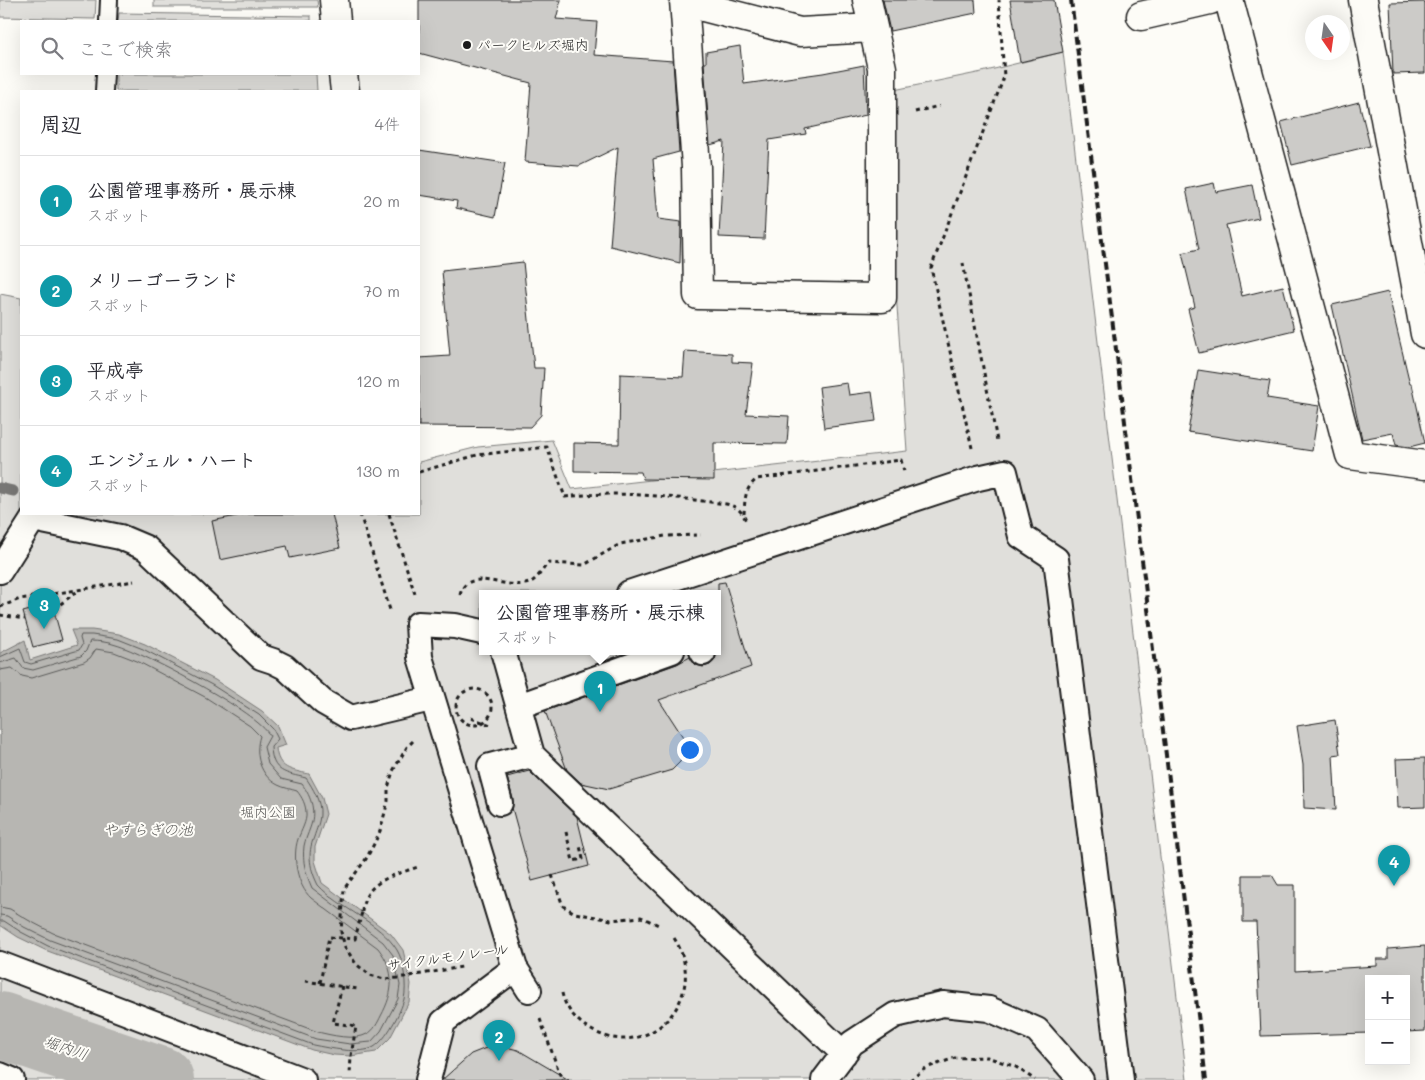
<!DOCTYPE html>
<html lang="ja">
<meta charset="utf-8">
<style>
:root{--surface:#fff;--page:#f2f2f3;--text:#2b2b33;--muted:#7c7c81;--line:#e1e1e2;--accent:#1a73e8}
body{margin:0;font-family:Mali,"Klee One",sans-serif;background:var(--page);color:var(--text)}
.controls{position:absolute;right:15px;bottom:15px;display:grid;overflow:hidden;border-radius:0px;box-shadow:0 5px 20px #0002}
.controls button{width:45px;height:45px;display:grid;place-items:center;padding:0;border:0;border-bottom:1px solid var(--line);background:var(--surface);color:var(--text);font:25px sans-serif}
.compass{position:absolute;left:1305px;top:15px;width:45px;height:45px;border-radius:50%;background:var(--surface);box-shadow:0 5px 20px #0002;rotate:167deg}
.you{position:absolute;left:689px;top:749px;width:18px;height:18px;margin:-12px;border:4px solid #fff;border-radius:50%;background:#1a73e8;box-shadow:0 0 0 8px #1a73e833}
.badge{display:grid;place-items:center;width:32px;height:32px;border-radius:50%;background:var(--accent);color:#fff;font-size:16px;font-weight:700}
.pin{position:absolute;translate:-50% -41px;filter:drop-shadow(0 1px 2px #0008)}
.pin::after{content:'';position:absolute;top:26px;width:18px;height:15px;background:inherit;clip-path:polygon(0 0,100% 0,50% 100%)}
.popup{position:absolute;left:479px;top:590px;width:242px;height:65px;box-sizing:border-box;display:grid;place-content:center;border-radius:0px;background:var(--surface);filter:drop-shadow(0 1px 4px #0005);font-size:16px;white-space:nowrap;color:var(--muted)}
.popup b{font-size:19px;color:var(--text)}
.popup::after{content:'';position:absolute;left:50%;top:100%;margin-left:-10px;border:10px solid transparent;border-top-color:var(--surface)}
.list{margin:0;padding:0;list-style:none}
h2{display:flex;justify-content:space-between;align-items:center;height:65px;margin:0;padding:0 20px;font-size:21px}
h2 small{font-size:16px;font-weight:400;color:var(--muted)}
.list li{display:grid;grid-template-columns:32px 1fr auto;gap:15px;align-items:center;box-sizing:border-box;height:90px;padding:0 20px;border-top:1px solid var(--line)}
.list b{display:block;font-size:19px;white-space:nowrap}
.list p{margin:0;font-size:16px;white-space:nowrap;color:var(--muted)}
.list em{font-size:16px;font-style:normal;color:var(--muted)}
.icon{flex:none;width:28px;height:28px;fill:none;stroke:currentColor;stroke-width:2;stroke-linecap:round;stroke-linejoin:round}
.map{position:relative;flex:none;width:1425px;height:1080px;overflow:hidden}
.search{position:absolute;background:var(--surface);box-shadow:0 5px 20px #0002;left:20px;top:20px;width:400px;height:55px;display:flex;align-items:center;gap:12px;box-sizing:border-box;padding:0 18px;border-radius:0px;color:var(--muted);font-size:19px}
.panel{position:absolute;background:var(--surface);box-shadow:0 5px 20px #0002;left:20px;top:90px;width:400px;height:425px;border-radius:0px}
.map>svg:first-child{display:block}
.green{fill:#e0dfdb;stroke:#7e7e7c;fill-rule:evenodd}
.water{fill:#b7b6b2;stroke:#797876}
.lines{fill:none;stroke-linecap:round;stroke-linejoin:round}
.shore{stroke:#5a5a58;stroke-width:1}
.stream{stroke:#797876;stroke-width:11}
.river{stroke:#b7b6b2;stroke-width:66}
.building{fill:#cccbc8;stroke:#1c1c1c}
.service-casing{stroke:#1c1c1c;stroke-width:20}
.pedestrian-casing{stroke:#1c1c1c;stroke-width:28}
.minor-casing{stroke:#1c1c1c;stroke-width:31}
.path{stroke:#1c1c1c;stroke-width:3;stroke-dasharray:4 4;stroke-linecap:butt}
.service{stroke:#fdfcf7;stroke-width:16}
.pedestrian{stroke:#fdfcf7;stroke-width:24}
.minor{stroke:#fdfcf7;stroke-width:28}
.rail{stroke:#1c1c1c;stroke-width:4;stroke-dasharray:8 4;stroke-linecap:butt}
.path-bridge{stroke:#1c1c1c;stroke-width:3;stroke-dasharray:4 4;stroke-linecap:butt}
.poi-dot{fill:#1c1c1c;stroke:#fdfcf7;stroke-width:2}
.labels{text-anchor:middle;stroke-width:4;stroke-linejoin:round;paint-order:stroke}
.poi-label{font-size:14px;fill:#1c1c1c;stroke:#fdfcf7;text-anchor:start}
.park-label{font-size:14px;fill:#575655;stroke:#fdfcf7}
.street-label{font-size:14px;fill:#1c1c1c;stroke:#fdfcf7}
.water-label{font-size:15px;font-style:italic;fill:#5a5a58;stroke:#fdfcf7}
</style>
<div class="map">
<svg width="1425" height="1080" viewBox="0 0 1425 1080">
<rect width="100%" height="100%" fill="#fdfcf7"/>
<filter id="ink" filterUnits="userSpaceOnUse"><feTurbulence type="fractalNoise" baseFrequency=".02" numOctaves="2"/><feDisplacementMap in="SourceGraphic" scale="10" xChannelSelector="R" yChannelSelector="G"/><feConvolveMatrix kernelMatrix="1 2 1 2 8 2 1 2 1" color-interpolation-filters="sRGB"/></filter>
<g filter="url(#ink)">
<!-- green -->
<path class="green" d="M0,0H96L95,19L0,17Z
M154,0H317L318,7H154Z
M119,13L311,16V21H118Z
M1063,52L1187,1080H0V294L21,298V514H419V462L478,447L552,440L572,489L907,451L896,292L889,91L982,72ZM482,593H718V651H482Z
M116,74H316L317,91H116Z"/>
<!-- water -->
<path class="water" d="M71,630H92L119,634L145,644L215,680L262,711L278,726L286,745L276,748C278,769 291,770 309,774L322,798L326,814L315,847V861L322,883L391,934L403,950L411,984L409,1002L399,1021L390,1038L376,1052L351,1056L334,1055L312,1050L45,950L18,937L0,925V653L25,640L30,660L77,645Z"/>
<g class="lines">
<!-- shore -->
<path class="shore" d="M0,657L20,648L25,662L31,664L79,650L82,645L80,638L81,635H92L118,639L143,649L212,685L259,715L273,729L278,739L271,747C272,773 286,773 306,778C313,788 321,802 320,814C320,822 316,830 314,837C307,854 310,869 318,885C340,909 380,922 397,950C404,961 407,987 404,999C401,1012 386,1040 374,1047C361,1055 328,1048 313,1045L48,946L21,932L4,921H0
M0,663L16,658L23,668L33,670L81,656L86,651L90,641C98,641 108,642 116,645C144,653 259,713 270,736L264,747L268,764L281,779L302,784C312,798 316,812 310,828C308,834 305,840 304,846C302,862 306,874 312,888L383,942L393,955L400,985L398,999L389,1016L381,1031L371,1042L350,1044L316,1039L50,940L24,927L7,916L0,915
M0,670L12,668L22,676L31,678L84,662L90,658L96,649L114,652L137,661L205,697L250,726L260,736C254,754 260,776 278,785C284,788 291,789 297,791C302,797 306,805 306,813C307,821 301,831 298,839C292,857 297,885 311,898L378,948C396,971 394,992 381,1016C378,1022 374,1031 367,1034C355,1041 330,1035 318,1032L53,933L28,920L10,909L0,907"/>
<!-- stream -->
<path class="stream" d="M0,488L13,491"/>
<!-- river -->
<path class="river" d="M0,1025L161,1080"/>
</g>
<!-- building -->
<path class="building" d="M419,0H561L556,19L597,22L594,55L673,61L679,152L653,159L658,219L681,222L680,263L610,246L618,147L579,166L525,162L531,83L419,53Z
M883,0H975L976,13L890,31Z
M1010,0H1054L1063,52L1020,62Z
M1425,2V73L1393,74L1390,3Z
M740,46L744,84L823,73L864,65L866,115L805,129L806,134L769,140L764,239L719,237L724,141L710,145L704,63H706V52Z
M1359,102L1370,146L1292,165L1281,122Z
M419,150L505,163L495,217L456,208L457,201L419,195Z
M1214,183L1216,192L1252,185L1259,218L1226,225L1242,296L1283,286L1294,330L1199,353L1188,309L1195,307L1182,253L1199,249L1186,189Z
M523,262L534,368H544L541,415L530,427L419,426V358L450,356L442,271Z
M1388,292L1410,384H1412L1425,443L1409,447L1396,445L1393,433L1362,439L1332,305Z
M685,351L732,354V362L753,363L746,414L789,416L787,444L714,443V480L643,479L641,472L574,471V443L619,444L620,374L683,377Z
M1198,370L1270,381L1267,398L1319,406L1312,451L1188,432Z
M847,383L849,395L872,392L876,421L824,428L819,387Z
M246,514H332L340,548L290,558L287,546L220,560L212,521Z
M725,582L751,667L659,700L683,737L684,754L680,762L672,770L609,789L581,783L567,770L545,711L677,664L690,657L696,665L703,667L710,665L715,660L716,651H718V583Z
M52,604L62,640L33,647L23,612Z
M1335,720L1340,754L1333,755L1336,810L1304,808L1303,765L1297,726Z
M1425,758V807L1398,808L1396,759Z
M529,771L577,817L589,866L532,881L512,808L513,799L507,777Z
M1243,875H1272L1278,885H1295V971L1377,966V959H1388V949L1425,946V1031L1406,1032V979H1369V1033L1261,1036L1256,922H1243Z
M502,1046L518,1050L569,1080H442L471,1054L486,1048Z"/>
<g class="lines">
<!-- service casing -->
<g class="service-casing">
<path id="service" d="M108,21L109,0
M104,91L105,74"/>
</g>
<!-- pedestrian casing -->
<g class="pedestrian-casing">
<path id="pedestrian" d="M0,571L33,519L120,537L146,548L261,657L273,661L285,667L323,702L351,718L431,699
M629,593L978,478L1005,472L1021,536L1056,559L1121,1080
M482,632L455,626L418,624L420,657L515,968L529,990
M503,651L532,755L844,1054
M702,651L703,653
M519,706L672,651
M500,803L490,766L532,755
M0,964L303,1080
M0,1075L12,1080
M428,1080L443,1022L515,968
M824,1080L852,1043L895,1015L943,1004L989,1009L1037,1030L1081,1080"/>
</g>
<!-- minor casing -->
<g class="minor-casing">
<path id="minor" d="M334,0L336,21
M684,0L696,167L698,295L882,298V68L867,0
M1229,0L1350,455L1425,465
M1363,0L1425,334
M684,2L800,32L873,28
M1141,16L1210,0
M343,74L345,91"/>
</g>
<!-- path -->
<path class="path" d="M915,112L939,106
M963,263L997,441
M972,448L931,268L1004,77L999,0
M419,472L477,455L547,447L565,497C619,490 673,497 726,504C738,507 742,511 747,523
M360,514L390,610
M389,514L415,594
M744,514C745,500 744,489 757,479L901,460L904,471
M460,595C467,565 506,591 529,583C538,579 542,570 548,563L584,565L620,544L665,536L701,535
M0,607L20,599L134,581
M54,609L79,590
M0,615L25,619
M456 707a18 18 0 1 1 36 0a18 18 0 1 1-36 0Z
M471,718L491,725
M413,741L407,747L393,771L388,788V801L380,831L375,842L366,859L344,889L341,932L345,947L356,964L370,975L384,979L398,978L462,967
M566,832L573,861L583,859L580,846
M552,875L563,906L575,913L611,920L641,917L661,926
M362,912C364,881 394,875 418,867
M305,981L358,989
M342,986L333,1023L356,1026L351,1056L350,1075
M562,993C565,1007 574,1018 585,1026C646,1069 715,996 672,935
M540,1019L562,1080
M910,1080L926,1068L955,1058L987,1057L1016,1067L1035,1080"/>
<!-- service -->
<use href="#service" class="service"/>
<!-- pedestrian -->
<use href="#pedestrian" class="pedestrian"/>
<!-- minor -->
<use href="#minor" class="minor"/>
<!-- rail -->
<path class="rail" d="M1071,0L1117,357L1206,1080"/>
<!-- path-bridge -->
<path class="path-bridge" d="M320,983L329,937L355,939L362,912"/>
</g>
</g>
<!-- markers -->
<circle class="poi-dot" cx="467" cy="45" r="5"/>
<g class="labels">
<!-- poi labels -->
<g class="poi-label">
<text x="477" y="50">パークヒルズ堀内</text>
</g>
<!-- park labels -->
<g class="park-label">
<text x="268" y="817">堀内公園</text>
</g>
<!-- street labels -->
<g class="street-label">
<text transform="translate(448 957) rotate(-8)" y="5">サイクルモノレール</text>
</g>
<!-- water labels -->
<g class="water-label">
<text x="148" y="835">やすらぎの池</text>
<text transform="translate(66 1048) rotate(19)" y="5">堀内川</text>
</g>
</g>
</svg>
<div class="controls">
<button>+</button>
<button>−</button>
</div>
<svg class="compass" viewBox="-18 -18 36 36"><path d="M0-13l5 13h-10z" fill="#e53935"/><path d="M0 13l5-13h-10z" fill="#7c7c81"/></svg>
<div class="you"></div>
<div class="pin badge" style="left:600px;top:712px;background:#0f9aa8">1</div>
<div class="popup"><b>公園管理事務所・展示棟</b>スポット</div>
<div class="pin badge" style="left:499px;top:1061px;background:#0f9aa8">2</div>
<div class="pin badge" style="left:44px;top:629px;background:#0f9aa8">3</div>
<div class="pin badge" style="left:1394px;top:886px;background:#0f9aa8">4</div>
<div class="search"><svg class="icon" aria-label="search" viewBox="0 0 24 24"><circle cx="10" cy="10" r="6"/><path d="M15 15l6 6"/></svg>ここで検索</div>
<section class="panel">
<h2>周辺<small>4件</small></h2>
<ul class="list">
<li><span class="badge" style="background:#0f9aa8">1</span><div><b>公園管理事務所・展示棟</b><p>スポット</p></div><em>20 m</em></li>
<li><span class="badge" style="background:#0f9aa8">2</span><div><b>メリーゴーランド</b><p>スポット</p></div><em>70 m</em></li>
<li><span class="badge" style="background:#0f9aa8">3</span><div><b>平成亭</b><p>スポット</p></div><em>120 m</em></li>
<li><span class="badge" style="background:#0f9aa8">4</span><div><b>エンジェル・ハート</b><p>スポット</p></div><em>130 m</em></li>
</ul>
</section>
</div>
